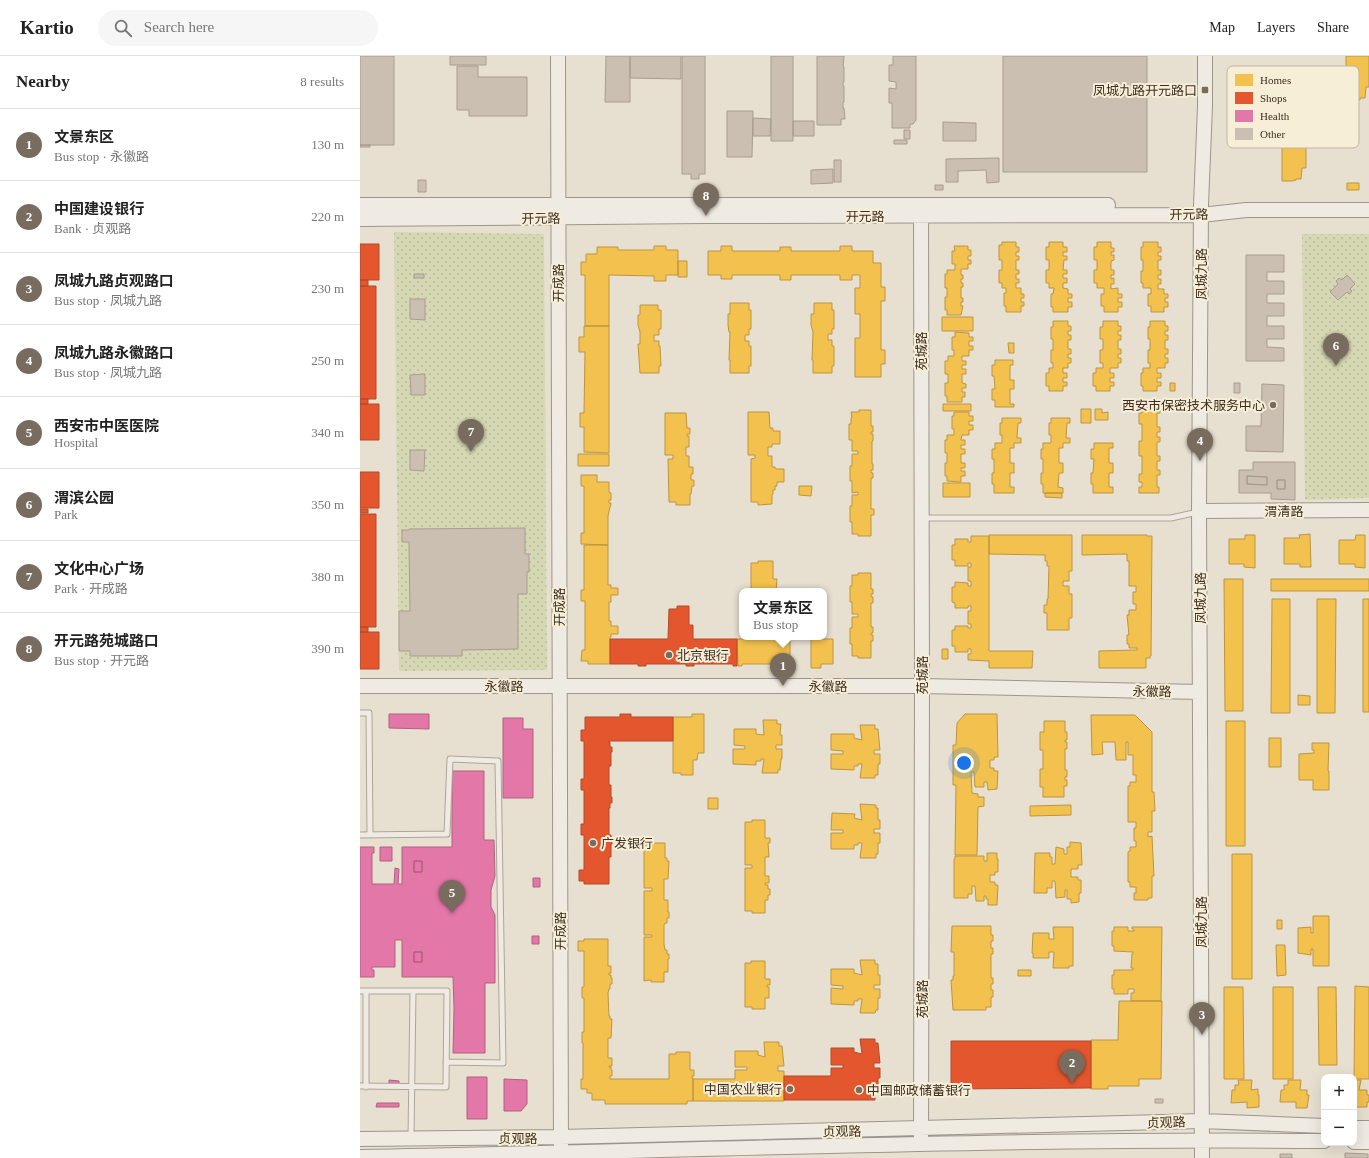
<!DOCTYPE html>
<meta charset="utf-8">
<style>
:root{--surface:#fff;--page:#f6f6f6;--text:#222;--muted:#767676;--line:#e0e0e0;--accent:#786c5e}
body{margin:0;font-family:"Times New Roman","Noto Sans SC",serif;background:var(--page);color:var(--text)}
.controls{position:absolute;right:12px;bottom:12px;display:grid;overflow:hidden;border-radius:8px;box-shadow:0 4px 16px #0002}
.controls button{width:36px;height:36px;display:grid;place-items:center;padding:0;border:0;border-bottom:1px solid var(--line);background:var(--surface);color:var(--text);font:20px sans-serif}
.you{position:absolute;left:604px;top:707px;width:14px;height:14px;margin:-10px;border:3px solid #fff;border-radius:50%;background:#1a73e8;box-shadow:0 0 0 6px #1a73e833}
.badge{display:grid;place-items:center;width:26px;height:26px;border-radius:50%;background:var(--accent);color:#fff;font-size:13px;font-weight:700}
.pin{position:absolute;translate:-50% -33px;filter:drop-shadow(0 1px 2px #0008)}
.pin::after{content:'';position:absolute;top:21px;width:14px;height:12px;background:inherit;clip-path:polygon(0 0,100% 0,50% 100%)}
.popup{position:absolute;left:379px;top:532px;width:88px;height:52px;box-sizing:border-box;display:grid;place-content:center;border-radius:8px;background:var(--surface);filter:drop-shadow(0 1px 3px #0005);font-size:13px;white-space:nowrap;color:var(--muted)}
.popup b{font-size:15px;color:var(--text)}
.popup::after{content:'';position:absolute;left:50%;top:100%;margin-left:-8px;border:8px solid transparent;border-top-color:var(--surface)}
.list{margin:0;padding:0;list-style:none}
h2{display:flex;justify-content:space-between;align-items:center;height:52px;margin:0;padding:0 16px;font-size:17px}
h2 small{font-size:13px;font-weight:400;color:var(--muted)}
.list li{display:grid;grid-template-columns:26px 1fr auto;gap:12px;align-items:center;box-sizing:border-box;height:72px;padding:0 16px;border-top:1px solid var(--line)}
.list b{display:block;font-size:15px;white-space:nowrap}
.list p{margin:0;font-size:13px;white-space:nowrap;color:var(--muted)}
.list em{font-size:13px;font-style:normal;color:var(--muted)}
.icon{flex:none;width:22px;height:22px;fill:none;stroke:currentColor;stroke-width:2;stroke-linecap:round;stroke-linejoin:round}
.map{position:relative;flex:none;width:1009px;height:1102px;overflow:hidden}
header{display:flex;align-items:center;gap:24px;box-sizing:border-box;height:56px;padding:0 20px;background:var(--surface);border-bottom:1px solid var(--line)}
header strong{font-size:19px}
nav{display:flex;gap:22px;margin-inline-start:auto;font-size:14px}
.search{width:280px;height:36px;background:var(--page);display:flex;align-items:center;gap:10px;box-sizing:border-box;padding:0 14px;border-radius:22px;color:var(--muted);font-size:15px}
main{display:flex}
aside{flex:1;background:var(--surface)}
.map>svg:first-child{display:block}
.park{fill:url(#park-dots)}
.homes{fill:#f2c14e;stroke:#bc9540}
.shops{fill:#e4572e;stroke:#b24b2a}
.health{fill:#e377a8;stroke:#b1617f;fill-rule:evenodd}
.building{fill:#cbbfb2;stroke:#a89c90;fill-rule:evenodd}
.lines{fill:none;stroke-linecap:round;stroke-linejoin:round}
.lane-casing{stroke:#ada599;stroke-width:7}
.secondary-casing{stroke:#9c958a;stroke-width:16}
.lane{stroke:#efebe3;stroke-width:5}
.secondary{stroke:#efebe3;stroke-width:14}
.poi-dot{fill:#786c5e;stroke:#f7eed8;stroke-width:1.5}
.labels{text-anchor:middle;stroke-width:4;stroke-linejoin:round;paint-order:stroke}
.poi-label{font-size:13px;fill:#3d2e20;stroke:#f7eed8;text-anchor:end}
.street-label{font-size:13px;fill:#3d2e20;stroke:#f7eed8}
.key{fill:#f7eed8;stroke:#bfb4a1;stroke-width:1}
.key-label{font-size:11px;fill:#3d2e20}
</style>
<header>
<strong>Kartio</strong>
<div class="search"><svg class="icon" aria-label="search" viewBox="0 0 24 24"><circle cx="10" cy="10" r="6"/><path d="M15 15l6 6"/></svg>Search here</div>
<nav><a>Map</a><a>Layers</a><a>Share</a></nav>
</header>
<main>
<aside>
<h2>Nearby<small>8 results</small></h2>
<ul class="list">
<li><span class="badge">1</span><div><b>文景东区</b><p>Bus stop · 永徽路</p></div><em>130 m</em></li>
<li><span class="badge">2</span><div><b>中国建设银行</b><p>Bank · 贞观路</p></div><em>220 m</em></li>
<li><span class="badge">3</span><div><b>凤城九路贞观路口</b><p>Bus stop · 凤城九路</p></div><em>230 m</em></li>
<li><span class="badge">4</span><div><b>凤城九路永徽路口</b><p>Bus stop · 凤城九路</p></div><em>250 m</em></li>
<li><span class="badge">5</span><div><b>西安市中医医院</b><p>Hospital</p></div><em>340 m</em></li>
<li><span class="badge">6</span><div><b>渭滨公园</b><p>Park</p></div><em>350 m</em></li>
<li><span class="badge">7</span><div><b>文化中心广场</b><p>Park · 开成路</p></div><em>380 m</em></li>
<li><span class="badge">8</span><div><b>开元路苑城路口</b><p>Bus stop · 开元路</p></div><em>390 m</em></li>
</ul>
</aside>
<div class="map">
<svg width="1009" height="1102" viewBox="0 0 1009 1102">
<defs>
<pattern id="park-dots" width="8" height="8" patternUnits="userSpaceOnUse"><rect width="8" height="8" fill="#d6d7b3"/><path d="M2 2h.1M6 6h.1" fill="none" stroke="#b9b99a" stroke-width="1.8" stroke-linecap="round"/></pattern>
</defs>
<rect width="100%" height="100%" fill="#e7e0d1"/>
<!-- park -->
<path class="park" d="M34,176L184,178L187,614L39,615Z
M942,178H1009V442L945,444Z"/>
<!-- homes -->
<path class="homes" d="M986,0H1009V31H1006L1005,42H1000V44H986Z
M922,32H936V34H941V44H946V112H942L941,123H936V124L932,125H922Z
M987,127H999V134H987Z
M642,186H656V191H659V196H656V200H659V204H656V214H659V218H656V223H659V227H656V232H661V238H664V242H661V246H664V250H661V256H646V250H644V237H646V232H642V227H639V214H642V204H639V189H642Z
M689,186H703V191H707V196H703V200H707V204H704L703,214H707V218H703V222H707V227H703V232L708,233V238H712V242H708V246H712V251H708V256H693V251H691V238H693L694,232H689V227H686V214H689V204H686V191H689Z
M737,186H751V192H754V196H751V199H754V204L751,205V214H754V219H751V223L754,222V228H751V233L758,232V238H762V242H758V246H762V251H758V256H744V250H741V238H744V232H737V227H734V214H737V204H734V191H737Z
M783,186H798V191H801V196H798V200H801V204H798V214H801V219H798V223H801V228H798V233H804V238H808V242H805V246H808V251H804V256H791V250H788V238H791V232H783V227H781V215H783V204H781V191H783Z
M294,190H306V194H318V219H306V225H294V220L249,219V270H225V219H221V206H226V198H237V191H258V194H294Z
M361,190H372V195H420V191H431V195H480V190H492V195H513V207H521V231H525V245H521V294H525V308H521V321H495V282H500V258H495V232H500V219H492V224H480V219H431V224H420V219H372V223H361V219H348V195H361Z
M594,190H608V194H611V200H608V204H611V208H608V213H601V219H603V223H601V227H603V231H601V242H603V246H601V250H603L601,259H587V254H585V241H587V232H585V218H587V214H595V208H592V195H595Z
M318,205H327V221H318Z
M370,247H389V254H391V273H389V279H385V285H389V290H391V310H389V317H370V304H369L370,276H369L368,269V258H370Z
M454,247H472V254H474V273H472V278H468V284H472V290H474V310H472V317H453V304H452L453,276L451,269V258H454Z
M280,249H298V254H301V273H299V279H294V285H299V290H300L301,310H299V317H280L278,288H280V276L278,269V259H280Z
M582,261H613V275H582Z
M693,265H708V270H711V275H708V279H711V284H708V293H711V298H708V302H711V307H708V312H703V317H707V322H703V326H707V330H703V335H689V330H686V317H689V312H693V307H691V294H693V283H691V271H693Z
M743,265H758V270H761V275H758V279H761V284H758V293H761V298H758V302H761V307H758V312H750V317H754V322H750V326H754V330H750V335H736V330H733V317H736V312H743V307H740V294H743V283H740V271H743Z
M790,265H805V270H808V275H805V279H808V284H805V293H808V298H805V302H808V307H805V312H797V317H801V322H797V326H801V330H797V335H783V330H781V317H783V312H790V307H788V294H790V283H788V271H790Z
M224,270H249V397L224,396V371H220V357H224L225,296H219V281H224Z
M595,276L609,277V281H613V285H609V290H613V294H609V300H602V305H606V309H602V313H606V318H602V327L606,328V332H602V336H605V341H602V346H587V340H585V327H588V318H585V305H588V300H594V294H592V281H595Z
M648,287H654V297H649Z
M635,304H653V309H650V324H654V333H650V348H654V351H635V344H632V333H635L634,320H632V309H635Z
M810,327H815V335H810Z
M583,348H611V355H583Z
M782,352H800V357H797V371H800V376H797V381H800V386H797V400H800V405H797V414H800V419H797V431H799V437H779V431H782V426H779V418H782V400H779V385H782V368H779V357H782Z
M721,353H731V367H721Z
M735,353H742V357L748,356V364H735Z
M499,354H511V370H513V376H511V378H513V385H512V408H513V414H511V417H513V422H511V453H514V459H511V480H498V478H492V466H490V450H492V439H498V436L492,437V425H490V410H492V398H498V395H492V384H489V368H491V362H492L491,356H499Z
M388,356H409L410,372H413V375H420V388H412V391H408V400H412V411H415L416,413H424V426H417V430H415V434H413V438H412V448L398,449V446H391V403L395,402V399H388Z
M594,356H609V360H613V365H609V369H613V374H609V379H602L601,384H605V389H601V393H605V398H601V407H605V412H601V415H605V420H601V426L587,425V420H585V407H587V397H585V384H587V379H594V373H592V360H594Z
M305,357H326L327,372H330V378H327V380H329V391H326V400H329V411H333V418H331V424H334V430H332L331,438H330V449H316V446H309L308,403H313V399H305Z
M642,362H661V367H658L657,382H661V387H654V392H650V407H654V417H650V431H654V437H634V428H632V417H634V403H632V393H635V387H642V379H640V367H642Z
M691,362H710V367H707L706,382H710V387H703V392H699V407H703V417H699L698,431L703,432V437H683V428H681V417H683V403H681V393H683V387H691V379H689V367H691Z
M734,387H753V392H749V407H753V417H749V431H753V437H733V428H731V417H733L734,403H731V393H734Z
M218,398H249V410H218Z
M221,419H237V426H249V436L251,437V444H249V447H251L248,460V489L221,488V477H224V430H221Z
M583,427H610V441H583Z
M439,430H452L451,440L439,439Z
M685,437H702V442L685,441Z
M950,478L951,511H940V508H924V482H940L939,479Z
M629,479H712V515H709V525H703V530H709V538H712V562H709V574H687V557H684V549H687V543H688L689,510H687V505H685V499L629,498Z
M722,479H787V480H792L791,600H790V602H786V612H739V595L777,594V592H769V588H767V579H769L767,559H769V554H776V548H773V536H776V530H769V505H767V498L722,499Z
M885,479H895V512L884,511V508H869V483H885Z
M996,479H1005V512L995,511V508H979V484H995Z
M611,480H629V595H673L672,612H629V605L608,604V598H611V593H608V596H595V590H592V574H595V570H608V572H611V568H608V555H611V550H608V552H595V547L592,546V531H595V526L608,527V530H611V525H608V511H611V507H608V510H595V504H592V489H595V483H608V486H611Z
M224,489H248V529H251V532H258V539H251V546H249V565H251V570H258V578H251V581H250V608H228V605H221L222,594H225V545H221V534H224Z
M398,505H413V523H417L416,535H391V507H398Z
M498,517H511V533H513V538H511V541H513V547H511V571H513V577H511V579H513V585H511V602H498V600H492V588H490V572H492V561H498V558H492V546H490V530H492V519H498Z
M864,523H883V655H865Z
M911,523H1009V535H911Z
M912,543H930V657H911Z
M957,543H976L975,657H957Z
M1003,543H1009V656H1003Z
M392,581H413V583H430V608H429V610H420V608H382V610H378L377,583H392Z
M451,583H473V608H461V612H451Z
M582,593H588V603H582Z
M938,639L950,640V649H938Z
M332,658H344V697H338L337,704H333V719H321V717H313V661H332Z
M605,658H637L638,701H634V704H630V712H634V715H638L637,733L628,734L627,726H624V731H615L614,716H611L612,737L618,738V741H624V750L618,751L617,799H595L596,729H593V689H596L597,667Z
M731,659H775L792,676V736H794L795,755H792V776H788V781L792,780L794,820H792V842H788V844H774V837H776V831H770V826H768V796L770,795V791H776V785H774V772H776V766H768V730H770V726H776V719H773V699H768V686H766V704H756L755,686H742L743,698L732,699Z
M403,664H417V668H421L420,679H422V689H416V693H422V703H421L420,714H418V717H402L404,703H401V705H396V709L373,708V693H385V690L374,689V673H396V678L404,679Z
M684,665H705V676H707V684H705V686H707V693H705V714H707V721H705V724H707V730H704V741H683V731H680V713H683V694H680V676H684Z
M866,665H885V790H866Z
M500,669H515V673H518L520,694H514V698H520V708H518V719H515V722H500L502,708H498V710H494V714L471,713V698H483V695L471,694V678H494V682L502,684Z
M909,682H921V711H909Z
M952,687H969L968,715H969V734H953V724H939V698L954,697V694H952Z
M348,742H358V753H348Z
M500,748L516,749V752H518V764H520V773H514V777H520V787H518V798H516V802H500L502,787H498V789H494V793H471V777H483V774H471L472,757L495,758L494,762L502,764Z
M711,749V759L670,760V750Z
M392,764H405V782H410V787H408L409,801H405V820H409V827H405V829H408V833H410V839H408V844H405V857H392V855H385V812H392V809H385V766H392Z
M710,786L721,787L722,809H718V813H711V821H718V824H721V837H719V846L711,847V843H707V834H705V841L696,842L695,825H692V832H687V837H674L675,797H690V801H692V808H695L696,791L704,793V798H707V791H710Z
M292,787H305V802H307V805H309L308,823H304V844H308V856H309V862H307V867H305L304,869V888L305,894H307V898H309V903H308V916H304V926H291V924L284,925V881H292V879H284V835H292V832H284V789H292Z
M627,797H637V803H638V816H635V819H630V826H635V829H638L637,849H628V843H626V840H624V845H616L615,830H612V838H608V842H594V803H595V800H624V805H627Z
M872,798H892V923H872Z
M953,860H969V910H953V893H951V899L938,897V872L951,871V877H953Z
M917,864H922V873H917Z
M592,870H631V879H633V885H631V892H633V898H631V922H633V928H631V934H633V941H631V951H626V954H593L591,924H593V920H594V896H591Z
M693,871H713V910H709V912H693L694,896H689V902H673V897H672L673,877H689V883H694Z
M754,871H768V875H774V873H772V871H802L801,945H771V937H774V933H768V938H754V933H752V919H754V914H773V912H771L772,898H773V896L754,895V890H752V875H754Z
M224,883H248V910H251V917H249V919H251V922H252V928H250V933H249L248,937L249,960H250V963H252L251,982H248V1002H252V1010H249V1011H251V1014H252V1020H250V1023H309V998H316V996H330V1014H334V1020H332V1022H333V1045H327V1048H245V1044H232V1037H227V1033H221V1023H223V987H222V976H224V942H222V931H224V895H218V885H224Z
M916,889H925L926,919L917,920Z
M500,904H515V908H518V919H520V929H514V933H520V942H518V954H516L515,957H500L502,943H498V945H494V949L471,948V932L483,933V930L471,929V913H494V917L502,919Z
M391,905H405V923H410V929H407V931H409V942H405V953H392V951H385V907H391Z
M658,914H671V920H658Z
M995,930L1009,931V1023H994Z
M864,931H883L884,1023H864Z
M913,931H933V1023H913Z
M958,931H976L977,1009H959Z
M759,945H802L801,1023H779V1030H748V1033H731V984H758Z
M404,986H419V990H422L424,1010H418V1015H424V1045H333V1023H375V1014H387V1011H375V995H398V999L405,1001Z
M878,1024H892L891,1034L898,1033V1039H899V1051L887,1052V1046L871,1047L872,1034H875V1029H879Z
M928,1024H941L940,1034H947V1039H949L947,1052H936V1046H920L921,1034H924V1029H928Z
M994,1024H1001L999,1034H1007V1039H1009V1046H1007V1051H996V1046L994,1047Z"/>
<!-- shops -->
<path class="shops" d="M0,188H19V224H0Z
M0,224H8V230H0Z
M0,230H16V343H0Z
M0,343H8V348H0Z
M0,348H19V384H0Z
M0,416H19V452H0Z
M0,453H8V457H0Z
M0,458H16V571H0Z
M317,550H329V569H333V583H377V610H373V608H334V610H326V608H286V610H278V608H250V583H308L309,553H317Z
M0,571H8V576H0Z
M0,576H19V613H0Z
M260,658H271V661H313V685H249V686H250V691H252V696H251V710H249V729H251V741H252V747H250V752H249V779H251L252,788H251V801H249V828H224V825H219V814H224V779H221V768H224V734H221V723H224V685H221V674H225V661H260Z
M500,983H515V987H518L520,1007H514V1012H520V1022H518V1032H515V1044H424V1020H471V1012H483V1009H471V992H494V996L502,998Z
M591,985H731V1032L591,1033Z"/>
<!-- health -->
<path class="health" d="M29,658H69V673L29,672Z
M143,662H163V673H173V742H143Z
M92,715H124V784H134L135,820L131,834V851L135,859V927H125V997H93L94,953L93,921H42V884H35V911H12V914H14V921H0V791H14V797H12V828H34L35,812L39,813L38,828H42V791H92ZM54,805H62V816H54ZM54,896H62V906H54Z
M20,791H32V805H20Z
M54,805H62V816H54Z
M173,822H180V831H173Z
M172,880H179V888H172Z
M54,896H62V906H54Z
M107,1021H127V1063H107Z
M144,1023L167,1024V1048L161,1055H144Z
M29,1024L39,1025V1029H29Z
M17,1047H39V1051H16Z"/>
<!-- building -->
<path class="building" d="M0,0H34V89H0Z
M90,0H126V9H90Z
M246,0H270V46H245Z
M270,0H321V23L270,22Z
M322,0H345V118H339V123H331V118H322Z
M411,0H433V85H411Z
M457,0H484L483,11H484V26H483V30H484V46H483V52H484L485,63H481V69H457Z
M533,0H556V64L553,68H550V72H532V47H529V32L536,33V26L529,25V9H533Z
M643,0H787V116H643Z
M97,10H118V21H167V60H109V54H97Z
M367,55H393L392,101H367Z
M393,62L411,63L410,80H393Z
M433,65H454V80H433Z
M583,66L616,67V85H583Z
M544,74H550V83H544Z
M534,84H547V88H534Z
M0,89H10V91H0Z
M639,102V126L627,127L626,114L598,115V126H586V103Z
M474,104H481V126H474Z
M473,113V127L451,128V114Z
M58,124H66V136H58Z
M575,129H583V134H575Z
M886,199H924V216H907V225H924V238H907V247H924V260H907V270H924V283H907V291L924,292V305H886Z
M54,218H64V222H54Z
M987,219L995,228L990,233L992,235L989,238L987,236L978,244L970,236L978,228L976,225L979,222L982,224Z
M50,243H65V264L50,263Z
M65,318V339H51L50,319Z
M874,327H880V337H874Z
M902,328L924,329L923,396L886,395V370H901Z
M50,394H65L64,415L50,414Z
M893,406H935V444L911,443V437H879V414H893ZM887,420L907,421V429L887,428ZM917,424H925V433H917Z
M887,420L907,421V429L887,428Z
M917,424H925V433H917Z
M165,472V498H169V516H167V538H158V593L102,594V600H50V595H39V555H50L49,486H42V474H49V473Z
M795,1043H803V1047H795Z
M985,1097L1008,1098V1102H985Z
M920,1098H932V1102H920Z"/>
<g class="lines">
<!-- lane casing -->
<g class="lane-casing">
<path id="lane" d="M563,462H811L838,456
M0,657H9L10,779
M0,779L87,778L90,703L138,705L143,1007L86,1006
M0,935H87L86,1031L0,1030
M6,935V1031
M51,1082L53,935"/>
</g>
<!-- secondary casing -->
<g class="secondary-casing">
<path id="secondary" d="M198,0L201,1102
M0,149H748
M561,150L562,630L561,1081
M0,163L346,160L841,159L886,154H1009
M839,455L1009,454
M0,630H562L840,636
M994,1072H1009
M0,1083L200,1081L842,1065L964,1070
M994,1086H1009
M0,1101C321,1095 643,1082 964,1085
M842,1102L839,455L841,149L845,50V0"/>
</g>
<!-- lane -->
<use href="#lane" class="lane"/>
<!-- secondary -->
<use href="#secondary" class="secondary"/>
</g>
<!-- markers -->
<g class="poi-dot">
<rect x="841" y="30" width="8" height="8" rx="2"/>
<circle cx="913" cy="349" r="4"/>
<circle cx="309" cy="599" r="4"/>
<circle cx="233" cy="787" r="4"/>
<circle cx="430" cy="1033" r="4"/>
<circle cx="499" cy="1034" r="4"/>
</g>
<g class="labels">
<!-- poi labels -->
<g class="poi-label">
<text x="837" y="39">凤城九路开元路口</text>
<text x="905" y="354">西安市保密技术服务中心</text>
<text x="317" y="604" text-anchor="start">北京银行</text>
<text x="241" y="792" text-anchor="start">广发银行</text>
<text x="422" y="1038">中国农业银行</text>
<text x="507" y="1039" text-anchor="start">中国邮政储蓄银行</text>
</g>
<!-- street labels -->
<g class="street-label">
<text transform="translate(829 158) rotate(-1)" y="5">开元路</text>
<text x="505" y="165">开元路</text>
<text transform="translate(181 162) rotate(-1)" y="5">开元路</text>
<text transform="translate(841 218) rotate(-90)" y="5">凤城九路</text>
<text transform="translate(198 227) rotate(-90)" y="5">开成路</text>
<text transform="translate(561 295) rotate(-90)" y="5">苑城路</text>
<text x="924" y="460">渭清路</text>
<text transform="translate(840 542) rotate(-90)" y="5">凤城九路</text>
<text transform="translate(199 551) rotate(-90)" y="5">开成路</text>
<text transform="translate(562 619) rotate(-90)" y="5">苑城路</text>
<text x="144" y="635">永徽路</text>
<text x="468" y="635">永徽路</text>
<text transform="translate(792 635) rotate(1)" y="5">永徽路</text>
<text transform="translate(841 866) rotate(-90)" y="5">凤城九路</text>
<text transform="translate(200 875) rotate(-90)" y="5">开成路</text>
<text transform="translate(562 943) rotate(-90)" y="5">苑城路</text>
<text transform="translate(806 1066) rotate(-2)" y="5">贞观路</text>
<text transform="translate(482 1075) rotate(-1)" y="5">贞观路</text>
<text x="158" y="1087">贞观路</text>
</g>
</g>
<!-- legend -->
<rect x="867" y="10" width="132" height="82" rx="6" class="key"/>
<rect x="875" y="18" width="18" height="12" fill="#f2c14e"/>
<rect x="875" y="36" width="18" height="12" fill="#e4572e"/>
<rect x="875" y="54" width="18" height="12" fill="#e377a8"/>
<rect x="875" y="72" width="18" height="12" fill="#cbbfb2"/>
<g class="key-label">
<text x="900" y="28">Homes</text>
<text x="900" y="46">Shops</text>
<text x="900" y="64">Health</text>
<text x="900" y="82">Other</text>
</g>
</svg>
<div class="controls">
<button>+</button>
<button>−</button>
</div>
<div class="you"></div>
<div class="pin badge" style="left:423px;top:630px">1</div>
<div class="popup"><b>文景东区</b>Bus stop</div>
<div class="pin badge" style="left:712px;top:1027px">2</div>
<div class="pin badge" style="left:842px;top:979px">3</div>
<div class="pin badge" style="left:840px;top:405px">4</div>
<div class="pin badge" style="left:92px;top:857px">5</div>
<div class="pin badge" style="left:976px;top:310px">6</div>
<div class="pin badge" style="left:111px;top:396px">7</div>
<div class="pin badge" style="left:346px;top:160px">8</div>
</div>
</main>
